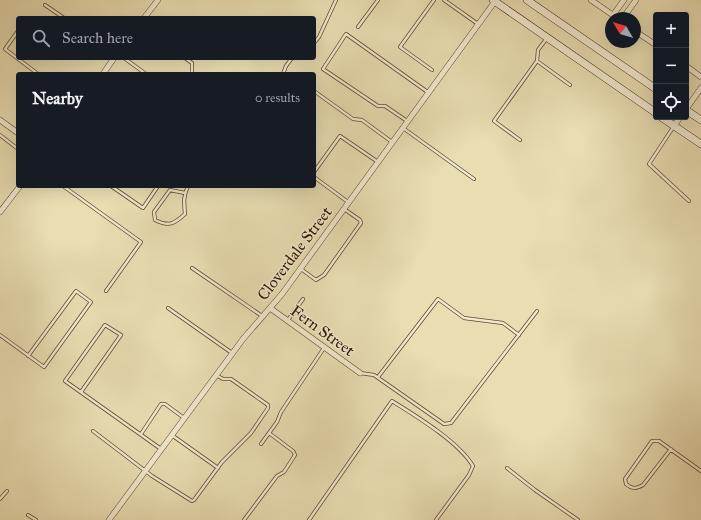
<!DOCTYPE html>
<meta charset="utf-8">
<style>
:root{--surface:#171b24;--page:#20242c;--text:#f1f3f6;--muted:#9ea1a6;--line:#363941}
body{margin:0;font-family:"IM FELL Great Primer",serif;background:var(--page);color:var(--text)}
.controls{position:absolute;right:12px;top:12px;display:grid;overflow:hidden;border-radius:4px;box-shadow:0 4px 16px #0002}
.controls button{width:36px;height:36px;display:grid;place-items:center;padding:0;border:0;border-bottom:1px solid var(--line);background:var(--surface);color:var(--text);font:20px sans-serif}
.compass{position:absolute;left:605px;top:12px;width:36px;height:36px;border-radius:50%;background:var(--surface);box-shadow:0 4px 16px #0002;rotate:308deg}
.list{margin:0;padding:0;list-style:none}
h2{display:flex;justify-content:space-between;align-items:center;height:52px;margin:0;padding:0 16px;font-size:17px}
h2 small{font-size:13px;font-weight:400;color:var(--muted)}
.icon{flex:none;width:22px;height:22px;fill:none;stroke:currentColor;stroke-width:2;stroke-linecap:round;stroke-linejoin:round}
.map{position:relative;flex:none;width:701px;height:520px;overflow:hidden}
.search{position:absolute;background:var(--surface);box-shadow:0 4px 16px #0002;left:16px;top:16px;width:300px;height:44px;display:flex;align-items:center;gap:10px;box-sizing:border-box;padding:0 14px;border-radius:4px;color:var(--muted);font-size:15px}
.panel{position:absolute;background:var(--surface);box-shadow:0 4px 16px #0002;left:16px;top:72px;width:300px;height:116px;border-radius:4px}
.map>svg:first-child{display:block}
.lines{fill:none;stroke-linecap:round;stroke-linejoin:round}
.lane-casing{stroke:#60482c;stroke-width:4}
.street-casing{stroke:#60482c;stroke-width:6}
.secondary-casing{stroke:#331600;stroke-width:8}
.lane{stroke:#f1e9cd;stroke-width:2.5}
.street{stroke:#f1e9cd;stroke-width:5}
.secondary{stroke:#f1e9cd;stroke-width:7}
.labels{text-anchor:middle;stroke-width:3;stroke-linejoin:round;paint-order:stroke}
.street-label{font-size:16px;fill:#331600;stroke:#f1e9cd}
</style>
<div class="map">
<svg width="701" height="520" viewBox="0 0 701 520">
<rect width="100%" height="100%" fill="#e9ddb2"/>
<filter id="stains"><feTurbulence type="fractalNoise" baseFrequency=".005" numOctaves="4"/><feColorMatrix values="0 0 0 0 .2 0 0 0 0 .09 0 0 0 0 .02 0 0 0 .5 -.17"/></filter>
<radialGradient id="worn" r=".72"><stop offset=".6" stop-color="#630" stop-opacity="0"/><stop offset="1" stop-color="#630" stop-opacity=".3"/></radialGradient>
<g class="lines">
<!-- lane casing -->
<g class="lane-casing">
<path id="lane" d="M444,0L478,24
M45,5L64,18
M358,27L378,0
M18,31L5,49L38,74
M314,43L319,37L336,0
M124,58L146,74
M185,58L192,63V72L190,74
M537,61L570,85
M432,70L400,47L434,0
M283,74L286,66L292,58
M314,91L353,119L362,120L392,142
M407,121L385,106H378L323,69L346,34L429,93
M674,126L649,164L689,201
M403,128L474,179
M0,135L18,149
M520,140L494,121L537,61L538,50L547,38
M314,172L340,136L378,162
M314,177L348,202
M63,186L141,242L106,291
M111,186L143,208L158,186
M185,193L170,190L154,212L155,220C169,227 174,224 185,214C184,202 183,197 188,186
M192,268L262,316
M301,269L316,280L324,275L361,223L360,220L344,209
M168,308L232,353
M288,320L303,299
M0,335L44,367L91,302L76,291L28,356
M360,373L374,375L444,424L451,423L537,311
M378,377L438,299L464,318L503,323L519,335
M81,392L121,335L105,325L65,381L161,449
M93,431L152,476L192,501L194,500L222,462L251,433L268,408V405L231,379H223L216,375
M141,434L161,404H165L184,418
M173,436L218,468
M261,444L277,422L281,412L324,348
M671,449L643,485C636,489 632,489 626,484L625,479L652,441H659L701,471
M507,468L535,490L578,520
M0,499L7,491
M28,515L36,520
M244,520L277,476L284,472L295,455L293,451L269,433
M309,520L392,401C416,416 459,442 473,466L469,475L436,520"/>
</g>
<!-- street casing -->
<g class="street-casing">
<path id="street" d="M591,0L617,18
M613,15L624,0
M144,18L158,0
M623,18L636,0
M635,31L656,45
M686,66L701,77
M103,74L114,58
M686,109L701,88
M0,120L18,133
M674,126L680,117
M0,212L20,186
M270,308L360,373
M109,520L243,339L282,294L496,0"/>
</g>
<!-- secondary casing -->
<g class="secondary-casing">
<path id="secondary" d="M493,0L656,113
M527,0L656,89
M686,110L701,120
M661,117L701,144"/>
</g>
<!-- lane -->
<use href="#lane" class="lane"/>
<!-- street -->
<use href="#street" class="street"/>
<!-- secondary -->
<use href="#secondary" class="secondary"/>
</g>
<g class="labels">
<!-- street labels -->
<g class="street-label">
<text transform="translate(294 253) rotate(-53)" y="6">Cloverdale Street</text>
<text transform="translate(323 330) rotate(36)" y="6">Fern Street</text>
</g>
</g>
<rect width="100%" height="100%" filter="url(#stains)"/>
<rect width="100%" height="100%" fill="url(#worn)"/>
</svg>
<div class="controls">
<button>+</button>
<button>−</button>
<button><svg class="icon" aria-label="locate" viewBox="0 0 24 24"><circle cx="12" cy="12" r="6"/><path d="M12 2v4M12 18v4M2 12h4M18 12h4"/></svg></button>
</div>
<svg class="compass" viewBox="-18 -18 36 36"><path d="M0-13l5 13h-10z" fill="#e53935"/><path d="M0 13l5-13h-10z" fill="#9ea1a6"/></svg>
<div class="search"><svg class="icon" aria-label="search" viewBox="0 0 24 24"><circle cx="10" cy="10" r="6"/><path d="M15 15l6 6"/></svg>Search here</div>
<section class="panel">
<h2>Nearby<small>0 results</small></h2>
<ul class="list">
</ul>
</section>
</div>
